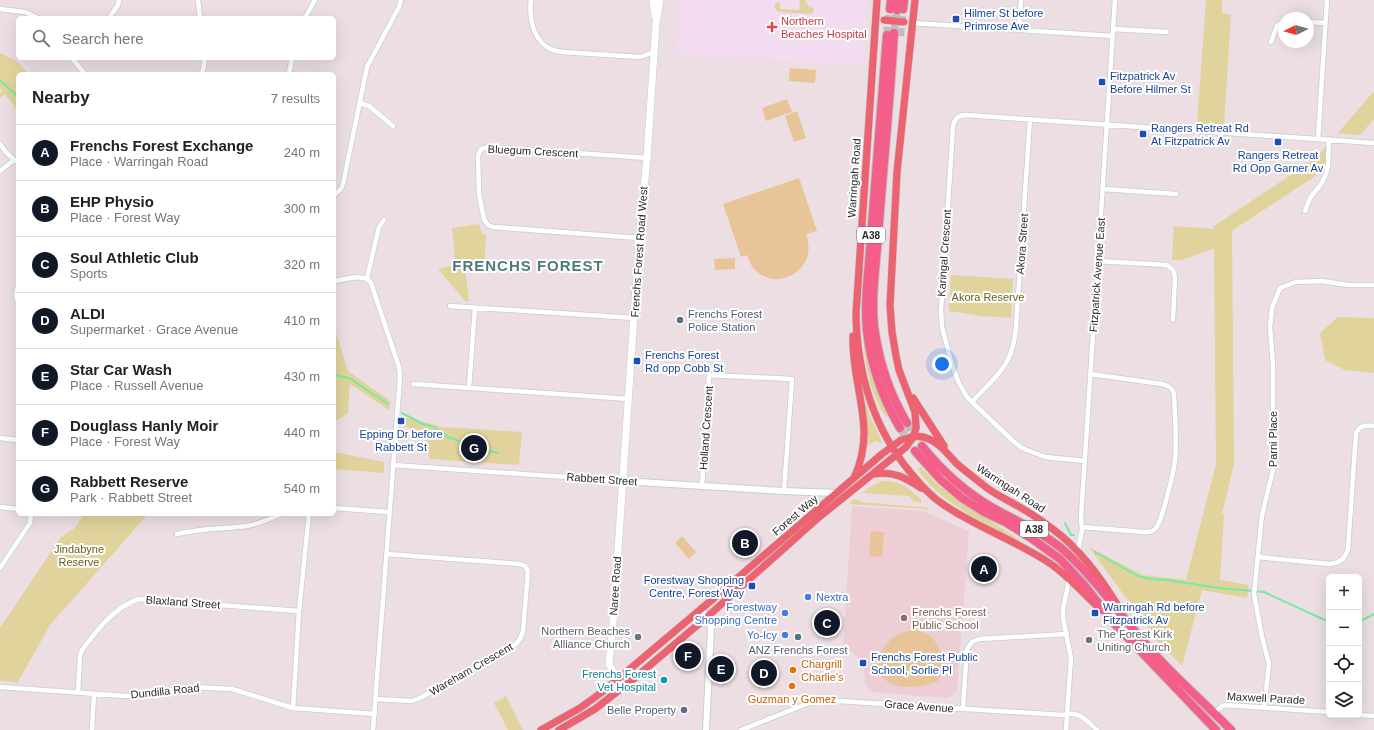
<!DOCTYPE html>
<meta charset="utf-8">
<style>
:root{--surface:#fff;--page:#f6f6f6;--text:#222;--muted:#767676;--line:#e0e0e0;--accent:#111827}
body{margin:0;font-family:Arial,sans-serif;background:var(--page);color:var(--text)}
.controls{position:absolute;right:12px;bottom:12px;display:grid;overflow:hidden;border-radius:6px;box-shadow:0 4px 16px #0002}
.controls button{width:36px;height:36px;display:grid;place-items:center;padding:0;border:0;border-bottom:1px solid var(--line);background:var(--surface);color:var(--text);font:20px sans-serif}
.compass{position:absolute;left:1278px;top:12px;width:36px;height:36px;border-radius:50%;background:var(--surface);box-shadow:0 4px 16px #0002;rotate:264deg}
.you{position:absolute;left:942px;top:364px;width:14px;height:14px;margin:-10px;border:3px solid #fff;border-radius:50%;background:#1a73e8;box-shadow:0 0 0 6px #1a73e833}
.badge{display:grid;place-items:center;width:26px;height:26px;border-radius:50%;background:var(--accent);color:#fff;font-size:13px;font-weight:700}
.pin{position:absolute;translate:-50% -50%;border:2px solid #fff;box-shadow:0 1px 4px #0006}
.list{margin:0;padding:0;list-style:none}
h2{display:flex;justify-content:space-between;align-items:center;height:52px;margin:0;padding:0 16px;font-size:17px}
h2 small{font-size:13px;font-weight:400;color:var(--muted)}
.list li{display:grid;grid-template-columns:26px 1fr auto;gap:12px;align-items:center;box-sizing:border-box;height:56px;padding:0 16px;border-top:1px solid var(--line)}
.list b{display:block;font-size:15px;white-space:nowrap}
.list p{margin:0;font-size:13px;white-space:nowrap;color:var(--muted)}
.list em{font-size:13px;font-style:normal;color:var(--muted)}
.icon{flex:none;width:22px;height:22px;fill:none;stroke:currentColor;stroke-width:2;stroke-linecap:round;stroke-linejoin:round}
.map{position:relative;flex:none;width:1374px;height:730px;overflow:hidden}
.search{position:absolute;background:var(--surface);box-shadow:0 4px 16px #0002;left:16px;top:16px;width:320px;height:44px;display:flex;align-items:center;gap:10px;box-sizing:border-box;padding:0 14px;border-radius:6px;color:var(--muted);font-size:15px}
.panel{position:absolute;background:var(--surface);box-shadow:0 4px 16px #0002;left:16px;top:72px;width:320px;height:444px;border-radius:6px}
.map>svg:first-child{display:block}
.education{fill:#edced4}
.medical{fill:#f3dbf1}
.green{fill:#e1d39c}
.pitch{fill:#e8c598}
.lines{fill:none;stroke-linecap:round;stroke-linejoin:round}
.stream{stroke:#74eba4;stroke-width:2}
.trunk-tunnel{stroke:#c5babd;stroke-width:8;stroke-dasharray:8 4;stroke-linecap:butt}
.minor-casing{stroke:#c2d1d0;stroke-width:6}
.tertiary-casing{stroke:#c2d1d0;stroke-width:8}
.secondary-casing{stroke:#c2d1d0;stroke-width:8}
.primary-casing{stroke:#bfbfbf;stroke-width:8}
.trunk-casing{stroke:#bfbfbf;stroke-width:10}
.minor{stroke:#fff;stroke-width:4.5}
.tertiary{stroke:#fff;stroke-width:6}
.secondary{stroke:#fff;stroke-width:7}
.primary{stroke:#ed6270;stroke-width:7}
.trunk{stroke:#f35f88;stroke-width:8}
.primary-bridge-casing{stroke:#bfbfbf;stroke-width:8;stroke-linecap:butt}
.primary-bridge{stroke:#ed6270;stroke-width:7}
.transit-dot{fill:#1a4fb4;stroke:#fff;stroke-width:1.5}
.health-dot{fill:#e0444e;stroke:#fff;stroke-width:1.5}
.service-dot{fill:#5c6f8a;stroke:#fff;stroke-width:1.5}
.shop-dot{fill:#3f7fe0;stroke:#fff;stroke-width:1.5}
.education-dot{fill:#8d6e63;stroke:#fff;stroke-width:1.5}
.worship-dot{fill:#6b7280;stroke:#fff;stroke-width:1.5}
.food-dot{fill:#e8710a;stroke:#fff;stroke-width:1.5}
.culture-dot{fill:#0f9aa8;stroke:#fff;stroke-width:1.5}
.labels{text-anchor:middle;stroke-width:4;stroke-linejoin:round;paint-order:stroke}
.shield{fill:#fff;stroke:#6b6b6b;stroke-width:1}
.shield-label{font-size:10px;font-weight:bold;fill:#2b2b2b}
.transit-label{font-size:11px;fill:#164399;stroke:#fff;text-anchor:start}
.health-label{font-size:11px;fill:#be3a42;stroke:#fff;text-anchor:start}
.street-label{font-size:11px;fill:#2b2b2b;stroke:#fff}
.park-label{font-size:11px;fill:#67611c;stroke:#fff}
.service-label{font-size:11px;fill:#4e5e75;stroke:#fff;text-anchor:start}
.shop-label{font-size:11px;fill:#366cbe;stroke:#fff;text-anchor:end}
.education-label{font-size:11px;fill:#785e54;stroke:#fff;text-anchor:start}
.worship-label{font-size:11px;fill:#5b616d;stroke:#fff;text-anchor:end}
.food-label{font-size:11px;fill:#c56008;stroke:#fff;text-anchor:start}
.culture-label{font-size:11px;fill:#0d838f;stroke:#fff;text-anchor:end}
.district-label{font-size:15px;font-weight:bold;letter-spacing:1px;fill:#4c7b79;stroke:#fff}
</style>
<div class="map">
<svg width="1374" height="730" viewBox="0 0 1374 730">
<rect width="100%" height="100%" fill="#ecdee2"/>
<!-- education -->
<path class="education" d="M852,506L922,511L969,531L957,690L950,697L946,698L873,692L867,687L865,682L864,668L861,661L850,650L843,646Z"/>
<!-- medical -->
<path class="medical" d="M680,0H867L863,65L676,54Z"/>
<!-- green -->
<path class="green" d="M800,0H805L810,8L813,7L814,12L810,14L779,12L775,9V3L780,2V9L799,10Z
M1206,0H1222V13L1231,15L1224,126L1197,124Z
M0,53L18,62L28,74H18V111L5,94L0,98V93L3,91L0,88Z
M1374,91V119L1360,135L1338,133Z
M1328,144L1326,169L1233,230L1232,235L1234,464L1222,514H1224L1220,580L1249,585L1247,598L1202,590L1182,666L1159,643L1089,547L1142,575L1186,580L1216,464L1214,249L1181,260H1172L1174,226L1214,229V226L1315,159Z
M479,224L482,234L486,235L484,268H465L469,301H465L438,269L451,266L455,258L452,228Z
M951,275L1013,279L1011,318L982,316L949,311Z
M1338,317L1374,318V373L1345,370L1325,360L1320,333Z
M334,326L348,371L390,401L389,410L350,384L348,413L336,421L334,430Z
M866,347L876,386L888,416L886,417C872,396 866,373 864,348Z
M862,392L871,419L882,442L881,444L877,441L868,445L866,444Z
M406,417L442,427L522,432L519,465L430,459L424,438L406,426Z
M334,452L384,462V473L334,469Z
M921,467L936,483L957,500L1020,540L1018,542C989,526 934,499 918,469Z
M882,481C901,480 908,488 921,499V503L913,501L909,496L862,493L871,486Z
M853,500H859L860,502L931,508L928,509L849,504Z
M84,514H148L50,625L18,682L0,681V628L61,537L75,528Z
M506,696L523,730H508L494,703Z"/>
<!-- pitch -->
<path class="pitch" d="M790,68L816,70L815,83L789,81Z
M787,99L792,112L766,121L762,108Z
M797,111L806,138L794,142L785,116Z
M799,178L817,231L806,234C822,278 759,298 747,255L741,257L723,204Z
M735,258V269L715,270L714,259Z
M871,531L884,532L882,557L869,556Z
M682,536L696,552L689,559L675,543Z
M914,630C939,632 948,660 938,681C921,688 894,692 880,675C869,659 890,636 904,632C907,631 911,631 914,630Z"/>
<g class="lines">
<!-- stream -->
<path class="stream" d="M0,80L18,97
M334,375L349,378L388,404
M402,413L423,424L434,427L448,437L477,448L498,453
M1065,523L1071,535H1074
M1095,552L1138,576L1151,579L1167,580L1219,588L1264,592L1329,622
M1359,622L1374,614"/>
<!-- trunk-tunnel -->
<path class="trunk-tunnel" d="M894,33L897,10
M887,35L890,9
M900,36L903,9
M907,423L922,446
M900,428L915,451"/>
<!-- minor casing -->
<g class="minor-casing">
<path id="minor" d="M198,0L200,18
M531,0C529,16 532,37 547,47C551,50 556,51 562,52L640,57L654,52
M0,9L25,12L38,18
M109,18L118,5L119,0
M305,18L315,0
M1308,22L1325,23
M912,23L1113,36
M1019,29L1021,0
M1113,29L1167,32
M1271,42L1277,26L1284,22
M72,58L85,74
M201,74L203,70L205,58
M289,74L292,58
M360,103L369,106L393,126
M1318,139L1327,0
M0,144C5,151 10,158 18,162
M0,171L14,160
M1103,189L1176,194
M334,195L341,189L343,184L367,67L399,7L401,0
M1305,211L1310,198L1321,184L1326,174L1328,165L1329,139
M639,238L493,227L488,225L484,219L479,194L478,156L481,149L489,147L647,158
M1098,261L1167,265L1173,270L1175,277L1173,320
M367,278L379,227L384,220
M334,281C345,280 363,272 371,283L399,367L400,377L373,730
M18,286C15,292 15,297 18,303
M450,306L634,318
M413,384L629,399
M469,387L475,308
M972,402C985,387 1003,373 1010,355C1014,346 1015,336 1016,327L1030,119
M0,438L18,440
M1085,461L1045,457L1022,448L1013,441L972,402L967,397L959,383L952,365L942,327L941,311L953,127C954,119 958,115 966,115L1374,143
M393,465L623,481
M702,486L709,375L792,379L784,491
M0,507L18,509
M334,508L389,512
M1082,527L1144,532C1149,532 1153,532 1156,528C1162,521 1174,471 1175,460C1177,439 1175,417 1174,395C1173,388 1169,386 1162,384L1090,374
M177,534C201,528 223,529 247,526C259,524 271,518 282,514
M1078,550L1082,530L1081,517L1115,0
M1258,557L1329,564C1340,563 1345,559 1348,549L1356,433C1360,425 1366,425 1374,426
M0,568L30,523L31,514
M0,687L126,696L146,695L192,687L232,689L293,708L375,714
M78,692L80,656L82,650C97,630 114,607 139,599L299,611
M376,699L412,701L420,698L515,645L520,639L523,631L528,571L525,566L520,564L387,554
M293,708L299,611L309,514
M963,708L967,649L972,642L979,639L1067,634
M1264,708L1269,664L1262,637L1254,594L1262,515L1273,470V364L1270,327L1272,308L1280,288L1296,282L1322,281L1348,285H1374
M1214,713L1222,706L1226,705L1329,712
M1359,715L1374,716
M92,730L94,694
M741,730L809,703L817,702L839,701L1063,715C1078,710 1086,720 1097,730
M1066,730L1071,658L1063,618V609L1069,580"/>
</g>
<!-- tertiary casing -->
<g class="tertiary-casing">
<path id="tertiary" d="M623,481L784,491L837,493
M700,609L707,617L711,627L706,730"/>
</g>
<!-- secondary casing -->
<g class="secondary-casing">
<path id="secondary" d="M653,0L655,16
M623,687L614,673L609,664L613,623L640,228L647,158L656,24L660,0"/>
</g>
<!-- primary casing -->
<g class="primary-casing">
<path id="primary" d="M877,0L856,314C857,372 872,426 910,472C920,484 930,496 944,505C978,528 1017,541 1051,564C1069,577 1084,594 1100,609
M915,0L897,172L890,305L892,332L896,356L899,370L915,412L916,427
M853,336C851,386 878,428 854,478
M913,398L944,446
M923,437C938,441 946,452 956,463C964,470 973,477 982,484C992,493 1004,498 1016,505C1029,512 1042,521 1054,530C1081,550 1101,578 1118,606
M873,474C894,471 904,477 921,488
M541,730L580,708L605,690L720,593L882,454L901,440
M559,730L595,709L636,677L707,617L818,518L906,447"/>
</g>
<!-- trunk casing -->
<g class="trunk-casing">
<path id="trunk" d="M890,9L891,0
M903,9L904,0
M897,10L898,0
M894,33C890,101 883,168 878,236C876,266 870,302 875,333C880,365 890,395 907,423
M887,35C882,102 876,170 871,238C869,268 864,301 867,331C871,366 883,399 900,428
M922,446C942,471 965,492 993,508C1016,521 1040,531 1061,548C1095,577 1120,615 1149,648C1174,677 1204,702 1231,730
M915,451L941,480L962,498L984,512L1007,523L1031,538L1060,559L1084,585L1114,623L1216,730"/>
</g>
<!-- minor -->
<use href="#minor" class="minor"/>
<!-- tertiary -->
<use href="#tertiary" class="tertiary"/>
<!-- secondary -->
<use href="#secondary" class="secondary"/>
<!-- primary -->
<use href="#primary" class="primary"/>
<!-- trunk -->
<use href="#trunk" class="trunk"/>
<!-- primary-bridge casing -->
<g class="primary-bridge-casing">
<path id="primary-bridge" d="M884,20L904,22
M901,440L914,436L923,437
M906,447L914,436L916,427"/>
</g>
<!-- primary-bridge -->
<use href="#primary-bridge" class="primary-bridge"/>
</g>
<!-- markers -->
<g class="transit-dot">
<rect x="952" y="15" width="8" height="8" rx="2"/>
<rect x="1098" y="78" width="8" height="8" rx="2"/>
<rect x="1139" y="130" width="8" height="8" rx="2"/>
<rect x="1274" y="138" width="8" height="8" rx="2"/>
<rect x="633" y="357" width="8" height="8" rx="2"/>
<rect x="397" y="417" width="8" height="8" rx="2"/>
<rect x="748" y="582" width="8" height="8" rx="2"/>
<rect x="1091" y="609" width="8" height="8" rx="2"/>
<rect x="859" y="659" width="8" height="8" rx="2"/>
</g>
<path class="health-dot" d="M770 21h4v4h4v4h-4v4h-4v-4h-4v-4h4z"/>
<g class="service-dot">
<circle cx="680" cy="320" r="4"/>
<circle cx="798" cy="637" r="4"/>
<circle cx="684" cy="710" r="4"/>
</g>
<g class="shop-dot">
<circle cx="808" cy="597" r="4"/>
<circle cx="785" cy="613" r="4"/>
<circle cx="785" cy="635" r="4"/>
</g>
<circle class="education-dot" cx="904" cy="618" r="4"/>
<g class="worship-dot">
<circle cx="638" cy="637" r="4"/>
<circle cx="1089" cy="640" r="4"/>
</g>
<g class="food-dot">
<circle cx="793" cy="670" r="4"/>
<circle cx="792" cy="686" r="4"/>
</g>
<circle class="culture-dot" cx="664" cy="680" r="4"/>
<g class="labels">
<!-- shield labels -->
<g class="shield">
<rect x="857" y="227" width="28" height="16" rx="3"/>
<rect x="1020" y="521" width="28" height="16" rx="3"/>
</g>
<g class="shield-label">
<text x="871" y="239">A38</text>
<text x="1034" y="533">A38</text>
</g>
<!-- transit labels -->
<g class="transit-label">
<text x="964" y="17">Hilmer St before<tspan x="964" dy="13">Primrose Ave</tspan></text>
<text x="1110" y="80">Fitzpatrick Av<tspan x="1110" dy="13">Before Hilmer St</tspan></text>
<text x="1151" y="132">Rangers Retreat Rd<tspan x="1151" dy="13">At Fitzpatrick Av</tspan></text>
<text x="1278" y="159" text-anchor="middle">Rangers Retreat<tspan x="1278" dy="13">Rd Opp Garner Av</tspan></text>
<text x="645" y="359">Frenchs Forest<tspan x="645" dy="13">Rd opp Cobb St</tspan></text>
<text x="401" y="438" text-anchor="middle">Epping Dr before<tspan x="401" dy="13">Rabbett St</tspan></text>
<text x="744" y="584" text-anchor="end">Forestway Shopping<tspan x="744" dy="13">Centre, Forest Way</tspan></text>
<text x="1103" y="611">Warringah Rd before<tspan x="1103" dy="13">Fitzpatrick Av</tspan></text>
<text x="871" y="661">Frenchs Forest Public<tspan x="871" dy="13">School, Sorlie Pl</tspan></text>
</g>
<!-- health labels -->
<g class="health-label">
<text x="781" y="25">Northern<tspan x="781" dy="13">Beaches Hospital</tspan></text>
</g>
<!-- street labels -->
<g class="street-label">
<text transform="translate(533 151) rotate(3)" y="4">Bluegum Crescent</text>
<text transform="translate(854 178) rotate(-86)" y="4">Warringah Road</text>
<text transform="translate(1022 244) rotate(-86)" y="4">Akora Street</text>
<text transform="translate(639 252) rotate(-86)" y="4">Frenchs Forest Road West</text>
<text transform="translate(944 253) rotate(-86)" y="4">Karingal Crescent</text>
<text transform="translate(1097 275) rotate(-86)" y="4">Fitzpatrick Avenue East</text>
<text transform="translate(706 428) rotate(-86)" y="4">Holland Crescent</text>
<text transform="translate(1273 439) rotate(-90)" y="4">Parni Place</text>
<text transform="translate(602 479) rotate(4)" y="4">Rabbett Street</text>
<text transform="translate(1011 488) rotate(33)" y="4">Warringah Road</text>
<text transform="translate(795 515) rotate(-41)" y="4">Forest Way</text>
<text transform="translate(615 586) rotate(-86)" y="4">Naree Road</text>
<text transform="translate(183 602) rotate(4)" y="4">Blaxland Street</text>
<text transform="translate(471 669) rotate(-30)" y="4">Wareham Crescent</text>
<text transform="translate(165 691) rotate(-6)" y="4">Dundilla Road</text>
<text transform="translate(1266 698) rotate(3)" y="4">Maxwell Parade</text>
<text transform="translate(919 706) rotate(4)" y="4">Grace Avenue</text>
</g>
<!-- park labels -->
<g class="park-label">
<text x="988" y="301">Akora Reserve</text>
<text x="79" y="553">Jindabyne<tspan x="79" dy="13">Reserve</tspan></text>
</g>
<!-- service labels -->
<g class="service-label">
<text x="688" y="318">Frenchs Forest<tspan x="688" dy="13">Police Station</tspan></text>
<text x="798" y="654" text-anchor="middle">ANZ Frenchs Forest</text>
<text x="676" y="714" text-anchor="end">Belle Property</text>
</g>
<!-- shop labels -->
<g class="shop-label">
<text x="816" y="601" text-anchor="start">Nextra</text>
<text x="777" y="611">Forestway<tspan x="777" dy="13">Shopping Centre</tspan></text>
<text x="777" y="639">Yo-Icy</text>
</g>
<!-- education labels -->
<g class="education-label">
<text x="912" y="616">Frenchs Forest<tspan x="912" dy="13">Public School</tspan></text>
</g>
<!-- worship labels -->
<g class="worship-label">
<text x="630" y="635">Northern Beaches<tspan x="630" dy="13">Alliance Church</tspan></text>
<text x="1097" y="638" text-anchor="start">The Forest Kirk<tspan x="1097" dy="13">Uniting Church</tspan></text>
</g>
<!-- food labels -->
<g class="food-label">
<text x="801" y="668">Chargrill<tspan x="801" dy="13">Charlie’s</tspan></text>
<text x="792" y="703" text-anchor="middle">Guzman y Gomez</text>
</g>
<!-- culture labels -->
<g class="culture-label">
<text x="656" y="678">Frenchs Forest<tspan x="656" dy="13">Vet Hospital</tspan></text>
</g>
<!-- district labels -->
<g class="district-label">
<text x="528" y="271">FRENCHS FOREST</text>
</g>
</g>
</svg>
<div class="controls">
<button>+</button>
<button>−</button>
<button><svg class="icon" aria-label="locate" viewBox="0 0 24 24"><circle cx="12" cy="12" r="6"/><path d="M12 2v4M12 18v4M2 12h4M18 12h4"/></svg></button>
<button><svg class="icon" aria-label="layers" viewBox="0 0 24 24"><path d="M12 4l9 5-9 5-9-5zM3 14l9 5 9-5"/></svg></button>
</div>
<svg class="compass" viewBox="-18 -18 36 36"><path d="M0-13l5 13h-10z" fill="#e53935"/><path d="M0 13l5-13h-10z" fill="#767676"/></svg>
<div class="you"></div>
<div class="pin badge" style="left:984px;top:569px">A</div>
<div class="pin badge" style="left:745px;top:543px">B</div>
<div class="pin badge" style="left:827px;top:623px">C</div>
<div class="pin badge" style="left:764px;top:673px">D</div>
<div class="pin badge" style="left:721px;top:669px">E</div>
<div class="pin badge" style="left:688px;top:656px">F</div>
<div class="pin badge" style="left:474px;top:448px">G</div>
<div class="search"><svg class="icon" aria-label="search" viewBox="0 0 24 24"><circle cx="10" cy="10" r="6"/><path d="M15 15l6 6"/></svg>Search here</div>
<section class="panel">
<h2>Nearby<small>7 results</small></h2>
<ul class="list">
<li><span class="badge">A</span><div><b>Frenchs Forest Exchange</b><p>Place · Warringah Road</p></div><em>240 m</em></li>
<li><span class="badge">B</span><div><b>EHP Physio</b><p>Place · Forest Way</p></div><em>300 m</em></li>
<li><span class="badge">C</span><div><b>Soul Athletic Club</b><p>Sports</p></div><em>320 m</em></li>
<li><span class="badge">D</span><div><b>ALDI</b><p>Supermarket · Grace Avenue</p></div><em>410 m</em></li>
<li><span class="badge">E</span><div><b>Star Car Wash</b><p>Place · Russell Avenue</p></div><em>430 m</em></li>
<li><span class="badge">F</span><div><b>Douglass Hanly Moir</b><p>Place · Forest Way</p></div><em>440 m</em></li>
<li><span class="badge">G</span><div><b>Rabbett Reserve</b><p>Park · Rabbett Street</p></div><em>540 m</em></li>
</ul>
</section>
</div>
